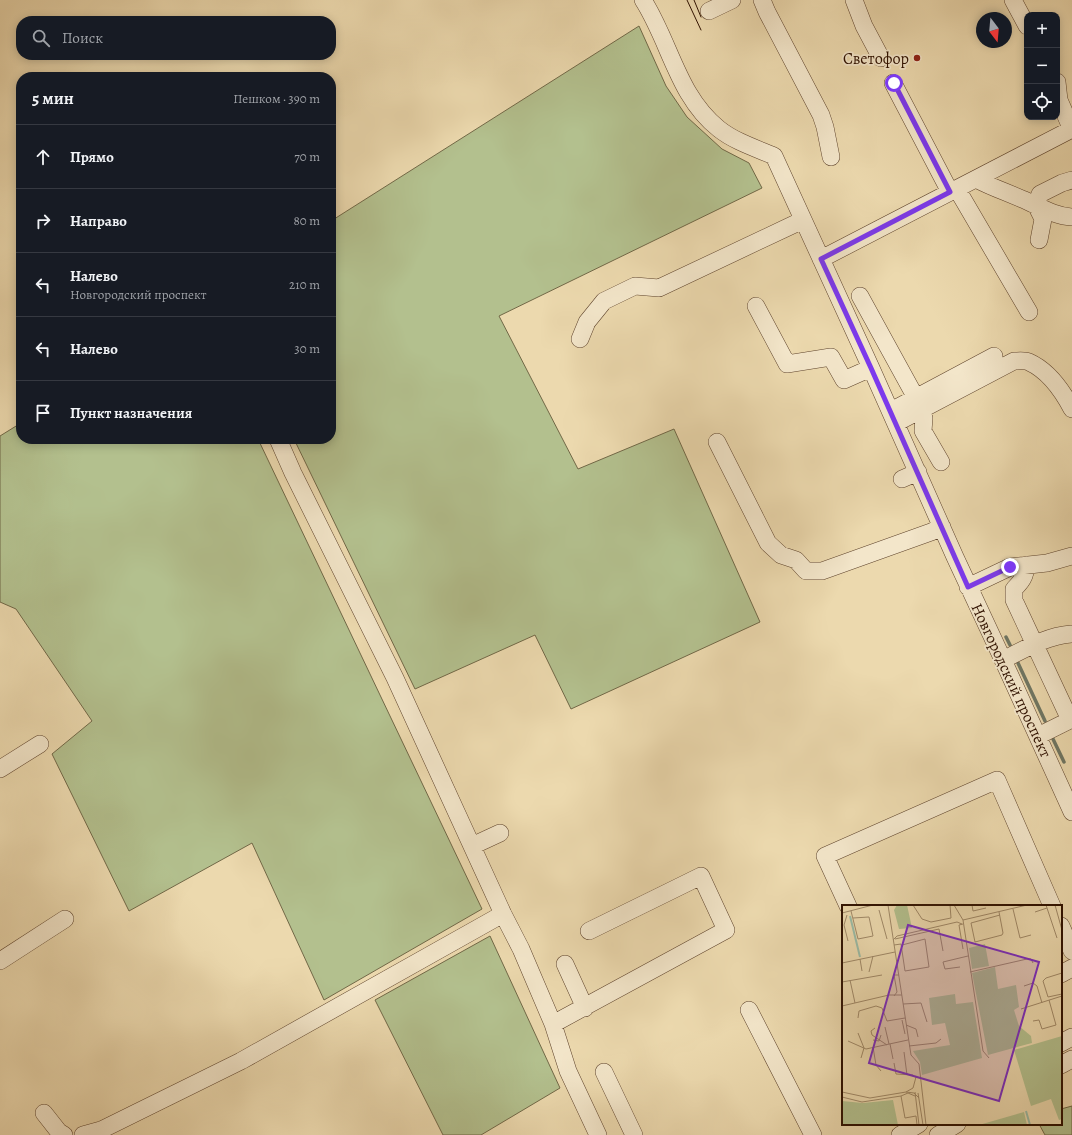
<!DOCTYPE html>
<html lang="ru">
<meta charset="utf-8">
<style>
:root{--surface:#171b24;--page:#242831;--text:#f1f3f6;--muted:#9ea1a6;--line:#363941}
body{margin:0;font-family:Alegreya,serif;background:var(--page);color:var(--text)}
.controls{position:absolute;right:12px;top:12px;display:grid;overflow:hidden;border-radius:8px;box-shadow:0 2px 10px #0003}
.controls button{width:36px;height:36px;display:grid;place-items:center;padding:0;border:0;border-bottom:1px solid var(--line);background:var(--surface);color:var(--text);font:20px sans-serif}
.compass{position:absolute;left:976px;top:12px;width:36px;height:36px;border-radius:50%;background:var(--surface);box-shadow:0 2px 10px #0003;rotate:164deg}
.stop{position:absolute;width:12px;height:12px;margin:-9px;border:3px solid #7c3aed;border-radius:50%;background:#fff}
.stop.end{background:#7c3aed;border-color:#fff;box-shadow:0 1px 4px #0008}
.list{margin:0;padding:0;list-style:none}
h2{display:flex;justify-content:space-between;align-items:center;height:52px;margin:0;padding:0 16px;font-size:17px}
h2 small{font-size:13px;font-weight:400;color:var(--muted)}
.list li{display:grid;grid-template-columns:26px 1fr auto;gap:12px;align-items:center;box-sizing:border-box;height:64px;padding:0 16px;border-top:1px solid var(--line)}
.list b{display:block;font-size:15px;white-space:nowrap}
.list p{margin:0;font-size:13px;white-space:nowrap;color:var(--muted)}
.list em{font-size:13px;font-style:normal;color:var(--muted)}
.icon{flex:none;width:22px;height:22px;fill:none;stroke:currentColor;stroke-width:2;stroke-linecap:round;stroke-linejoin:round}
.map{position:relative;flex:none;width:1072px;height:1135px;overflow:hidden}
.search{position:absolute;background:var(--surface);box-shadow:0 2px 10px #0003;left:16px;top:16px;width:320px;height:44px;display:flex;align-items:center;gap:10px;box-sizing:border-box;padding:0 14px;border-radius:16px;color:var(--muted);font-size:15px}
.panel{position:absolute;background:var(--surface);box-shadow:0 2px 10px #0003;left:16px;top:72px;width:320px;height:372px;border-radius:16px}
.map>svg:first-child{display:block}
.green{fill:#b3c08e;stroke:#716847}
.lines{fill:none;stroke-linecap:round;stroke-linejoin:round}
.stream{stroke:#6f7764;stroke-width:3.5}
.minor-casing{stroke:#5e432c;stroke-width:18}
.minor{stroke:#f3e6ca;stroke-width:17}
.tram{stroke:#2f1100;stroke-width:1}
.route{stroke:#7c3aed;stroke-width:5}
.poi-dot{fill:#8f2418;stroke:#f3e6ca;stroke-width:1.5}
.labels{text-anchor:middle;stroke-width:3.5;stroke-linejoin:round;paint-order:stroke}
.poi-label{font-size:16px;fill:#2f1100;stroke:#f3e6ca;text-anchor:end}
.street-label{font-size:16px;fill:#2f1100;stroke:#f3e6ca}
.inset-river{fill:none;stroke:#9abba6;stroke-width:2}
.inset-road{fill:none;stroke:#a08968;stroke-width:1}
.view{fill:#7b2cbf;fill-opacity:0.15;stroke:#7b2cbf;stroke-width:2}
.inset-edge{fill:none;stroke:#2f1100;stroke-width:2}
</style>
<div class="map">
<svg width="1072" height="1135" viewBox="0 0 1072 1135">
<rect width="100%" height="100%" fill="#ecd9ae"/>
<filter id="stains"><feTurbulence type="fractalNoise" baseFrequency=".005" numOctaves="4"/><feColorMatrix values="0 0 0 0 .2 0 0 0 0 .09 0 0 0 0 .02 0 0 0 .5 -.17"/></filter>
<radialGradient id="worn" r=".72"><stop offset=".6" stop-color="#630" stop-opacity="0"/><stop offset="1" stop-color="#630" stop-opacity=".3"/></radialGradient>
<!-- green -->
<path class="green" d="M639,26L666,86L687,117L722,149L749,163L762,188L499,316L578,469L674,429L760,622L571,709L535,635L415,689L294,439H331V221Z
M21,423V439H258L482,909L324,1000L252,843L129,911L52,754L92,721L16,609L0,602V436Z
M490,936L560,1088L481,1135H443L375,1000Z
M1072,1106V1135H1045L1039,1124H1061V1109Z"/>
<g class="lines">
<!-- stream -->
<path class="stream" d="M1006,637L1010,645
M1018,663L1045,721
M1053,739L1064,762"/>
<!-- minor casing -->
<g class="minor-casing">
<path id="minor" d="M643,0C670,42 678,97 719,129C734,141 755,148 774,156L871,368L955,557L1003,660L1072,812
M762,0L767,12L821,115L825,127L831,157
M854,0L864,26L881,58
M1013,0L1027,26
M709,11L732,0
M1057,82L1059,100L1072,130
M893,83L950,192
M976,179C991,187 1006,192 1022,199C1039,206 1054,216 1072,217
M957,189L1029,312
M1039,240L1043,219L1036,205L1040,194L1062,183L1072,180
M821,259L1072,129
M860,296L916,398
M756,306L787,364L831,357L844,380L871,368
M580,339L587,322L604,301L635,286L659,288L803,220
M891,411L994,356
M920,411L924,418L923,431L941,462
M896,423L1014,361C1018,361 1025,360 1029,362C1049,371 1062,390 1072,409
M278,439L293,473L395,678L503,914L521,949L553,1024L568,1071L598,1135
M717,442L768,543L781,555L796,560L806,571H822L931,532L942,527
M902,479L918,472
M1026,565C1026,576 1021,582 1014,589V600L1070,720L1038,736
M968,587L1010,567L1047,563L1072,556
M1003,660C1025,649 1046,636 1071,634
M0,769L40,744
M472,846L500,833
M848,906L825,856L997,780L1052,906
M1061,926L1072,951
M0,961L65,919
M565,964L585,1008
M1061,974L1072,968
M749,1010L813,1135
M553,1024L726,930L701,876L589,931
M1061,1043L1072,1037
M1061,1065L1072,1059
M604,1072L634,1135
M44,1113L59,1132L64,1135
M83,1135L101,1130L241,1061L503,914
M900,1135L919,1124
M938,1135L957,1124"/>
</g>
<!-- minor -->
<use href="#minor" class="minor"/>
<!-- tram -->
<path class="tram" d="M687,0L701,30
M694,0L701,17"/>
</g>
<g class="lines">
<!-- route -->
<path class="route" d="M894,83L950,192L821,259L871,368L968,587L1010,567"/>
</g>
<!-- markers -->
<circle class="poi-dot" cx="917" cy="58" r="4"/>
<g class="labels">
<!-- poi labels -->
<g class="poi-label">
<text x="909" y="64">Светофор</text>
</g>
<!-- street labels -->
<g class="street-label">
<text transform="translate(1012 680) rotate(65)" y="6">Новгородский проспект</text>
</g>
</g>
<!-- overview -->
<g transform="translate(842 905)">
<rect width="220" height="220" fill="#ecd9ae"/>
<path d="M55,0H65L70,23L57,24L52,5ZM143,39L147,61L130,64L127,43ZM153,62L156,84L174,80L177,102L172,105L177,121L189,131L190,138L146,150L130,68ZM113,89L114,99L131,97L140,153L80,170L78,157L71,146L108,140L103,118L90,120L87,93ZM220,131V214L217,215L209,194L189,201L172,145ZM51,195L56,220H0V196L21,198ZM182,207L185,220H137Z" fill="#b3c08e"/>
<path class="inset-river" d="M8,11L18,52M184,206L188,220"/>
<path class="inset-road" d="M46,0L69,150L77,159L84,220M71,0L80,14L89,17L109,13L108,0M112,0L121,15M130,0L131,6L144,3M204,0L215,33M213,0L220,25M171,4L178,33L189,30M37,5L45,34M9,6L16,34L31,31L27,12L11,13M157,7L161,28L160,30L133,37L129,18L158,10M193,7L205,3M0,8L31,0M5,10L2,20L6,36M53,34L97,24L101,46M51,35L55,31L115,17L120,19M52,40L59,39L63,66L87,62L83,34L60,40M121,44L117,20L121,19M18,54L20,66M0,58L53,47M118,62L103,64L101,57L126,51M27,67L31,51M128,67L185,54H189L191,58M220,68L204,73L201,76L206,92L220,89M8,75L13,98M0,77L40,70M182,81L191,78L195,81L200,98M52,91L55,87L52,70H57M61,99L79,98L85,117M0,101L47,90H60M179,104L220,91M16,113L17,106L34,101L40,103L45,116L63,113M60,115L63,129M191,116L197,115L200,124L214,120L207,95M64,120L74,124L76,132M43,122L47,139M33,123L29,126L30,130L45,140M16,128L22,143L19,153M31,135L37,136L39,130M6,136L24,144L66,135M48,139L51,154M67,141L94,138L99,134M31,142L34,160L39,166M62,147L65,170M147,153L141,146L121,15L185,0M52,158L54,169L71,170M0,187L28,193L64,187L71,183L74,172M64,187L72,188L77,193M73,187L77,220M76,188L81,220M59,191L66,188L73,191M0,192L20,197L59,191L63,213L74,211L75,220"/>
<path class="view" d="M66,20L197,57L157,196L27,158Z"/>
<rect width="220" height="220" class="inset-edge"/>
</g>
<rect width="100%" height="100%" filter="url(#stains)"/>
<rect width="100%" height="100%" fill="url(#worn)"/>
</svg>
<div class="controls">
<button>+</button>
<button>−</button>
<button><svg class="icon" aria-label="locate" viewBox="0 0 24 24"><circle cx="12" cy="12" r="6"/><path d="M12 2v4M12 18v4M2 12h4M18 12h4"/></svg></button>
</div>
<svg class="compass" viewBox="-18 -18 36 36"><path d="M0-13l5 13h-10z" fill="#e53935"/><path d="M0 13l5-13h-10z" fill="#9ea1a6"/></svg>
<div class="stop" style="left:894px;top:83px"></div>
<div class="stop end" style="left:1010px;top:567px"></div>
<div class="search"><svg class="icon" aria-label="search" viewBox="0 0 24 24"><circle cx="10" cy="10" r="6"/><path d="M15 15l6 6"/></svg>Поиск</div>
<section class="panel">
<h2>5 мин<small>Пешком · 390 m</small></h2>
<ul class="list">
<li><svg class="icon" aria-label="ahead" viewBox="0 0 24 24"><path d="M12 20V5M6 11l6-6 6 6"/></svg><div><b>Прямо</b></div><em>70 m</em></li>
<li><svg class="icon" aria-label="right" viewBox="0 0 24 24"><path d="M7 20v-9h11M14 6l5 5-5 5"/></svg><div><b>Направо</b></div><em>80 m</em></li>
<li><svg class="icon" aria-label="left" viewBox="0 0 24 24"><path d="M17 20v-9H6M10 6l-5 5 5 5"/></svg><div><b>Налево</b><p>Новгородский проспект</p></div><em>210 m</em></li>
<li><svg class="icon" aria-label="left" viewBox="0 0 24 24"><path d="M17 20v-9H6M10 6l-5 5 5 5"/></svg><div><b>Налево</b></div><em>30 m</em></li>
<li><svg class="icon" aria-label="arrive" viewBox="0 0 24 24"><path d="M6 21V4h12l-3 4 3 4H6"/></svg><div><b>Пункт назначения</b></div></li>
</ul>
</section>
</div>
